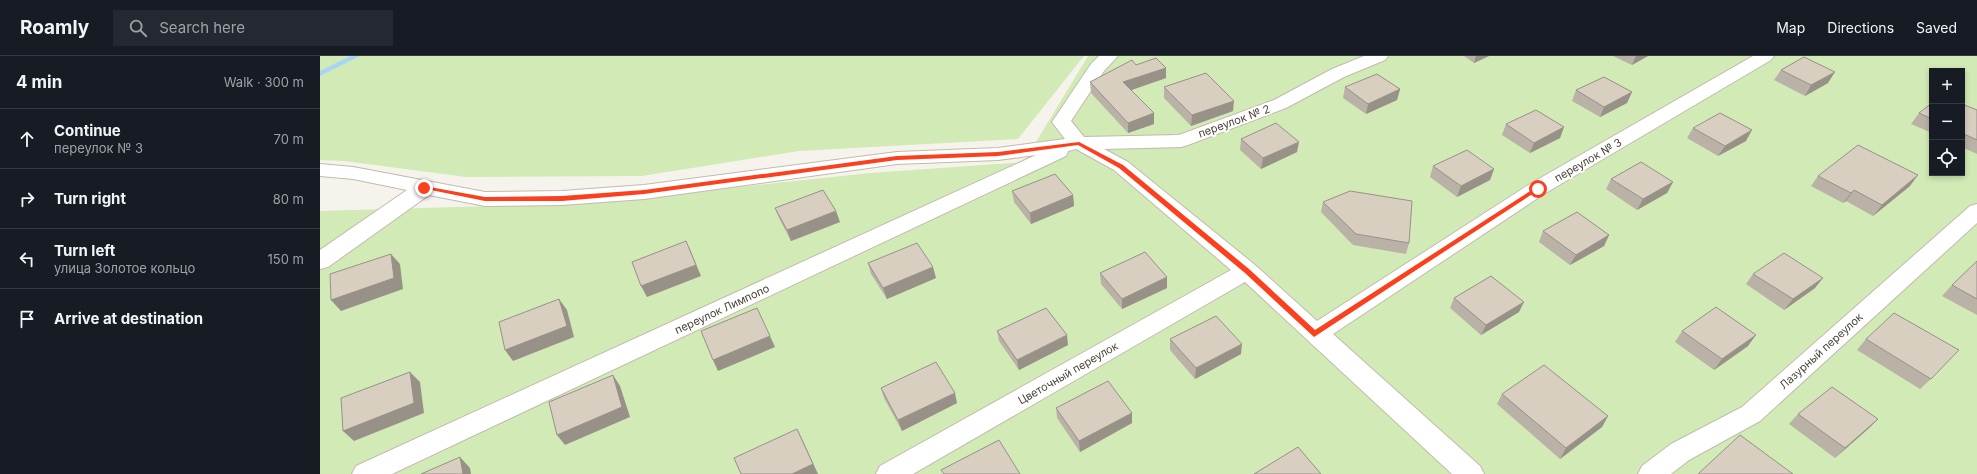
<!DOCTYPE html>
<meta charset="utf-8">
<style>
:root{--surface:#171b24;--page:#242831;--text:#f1f3f6;--muted:#9ea1a6;--line:#363941}
body{margin:0;font-family:Inter,sans-serif;background:var(--page);color:var(--text)}
.controls{position:absolute;right:12px;top:12px;display:grid;overflow:hidden;border-radius:0px;box-shadow:0 2px 6px #0003}
.controls button{width:36px;height:36px;display:grid;place-items:center;padding:0;border:0;border-bottom:1px solid var(--line);background:var(--surface);color:var(--text);font:20px sans-serif}
.stop{position:absolute;width:12px;height:12px;margin:-9px;border:3px solid #fc3f1d;border-radius:50%;background:#fff}
.stop.end{background:#fc3f1d;border-color:#fff;box-shadow:0 1px 4px #0008}
.list{margin:0;padding:0;list-style:none}
h2{display:flex;justify-content:space-between;align-items:center;height:52px;margin:0;padding:0 16px;font-size:17px}
h2 small{font-size:13px;font-weight:400;color:var(--muted)}
.list li{display:grid;grid-template-columns:26px 1fr auto;gap:12px;align-items:center;box-sizing:border-box;height:60px;padding:0 16px;border-top:1px solid var(--line)}
.list b{display:block;font-size:15px;white-space:nowrap}
.list p{margin:0;font-size:13px;white-space:nowrap;color:var(--muted)}
.list em{font-size:13px;font-style:normal;color:var(--muted)}
.icon{flex:none;width:22px;height:22px;fill:none;stroke:currentColor;stroke-width:2;stroke-linecap:round;stroke-linejoin:round}
.map{position:relative;flex:none;width:1657px;height:418px;overflow:hidden}
header{display:flex;align-items:center;gap:24px;box-sizing:border-box;height:56px;padding:0 20px;background:var(--surface);border-bottom:1px solid var(--line)}
header strong{font-size:19px}
nav{display:flex;gap:22px;margin-inline-start:auto;font-size:14px}
.search{width:280px;height:36px;background:var(--page);display:flex;align-items:center;gap:10px;box-sizing:border-box;padding:0 14px;border-radius:0px;color:var(--muted);font-size:15px}
main{display:flex}
aside{flex:1;background:var(--surface)}
.map>svg:first-child{display:block}
.green{fill:#d2eab5;fill-rule:evenodd}
.lines{fill:none;stroke-linecap:round;stroke-linejoin:round}
.stream{fill:#a9d4f2;fill-rule:evenodd}
.minor-casing{stroke:#c2bbae;stroke-width:2}
.minor{fill:#fff;fill-rule:evenodd}
.wall{fill:#bab2a6}
.shaded-wall{fill:#979187}
.building{fill:#d8cfc1;stroke:#979187}
.route{fill:#fc3f1d}
.labels{text-anchor:middle;stroke-width:4;stroke-linejoin:round;paint-order:stroke}
.street-label{font-size:11px;fill:#4b4439;stroke:#fff}
</style>
<header>
<strong>Roamly</strong>
<div class="search"><svg class="icon" aria-label="search" viewBox="0 0 24 24"><circle cx="10" cy="10" r="6"/><path d="M15 15l6 6"/></svg>Search here</div>
<nav><a>Map</a><a>Directions</a><a>Saved</a></nav>
</header>
<main>
<aside>
<h2>4 min<small>Walk · 300 m</small></h2>
<ul class="list">
<li><svg class="icon" aria-label="ahead" viewBox="0 0 24 24"><path d="M12 20V5M6 11l6-6 6 6"/></svg><div><b>Continue</b><p>переулок № 3</p></div><em>70 m</em></li>
<li><svg class="icon" aria-label="right" viewBox="0 0 24 24"><path d="M7 20v-9h11M14 6l5 5-5 5"/></svg><div><b>Turn right</b></div><em>80 m</em></li>
<li><svg class="icon" aria-label="left" viewBox="0 0 24 24"><path d="M17 20v-9H6M10 6l-5 5 5 5"/></svg><div><b>Turn left</b><p>улица Золотое кольцо</p></div><em>150 m</em></li>
<li><svg class="icon" aria-label="arrive" viewBox="0 0 24 24"><path d="M6 21V4h12l-3 4 3 4H6"/></svg><div><b>Arrive at destination</b></div></li>
</ul>
</aside>
<div class="map">
<svg width="1657" height="418" viewBox="0 0 1657 418">
<rect width="100%" height="100%" fill="#f6f3ec"/>
<!-- green -->
<path class="green" d="M0,0H764L698,83L479,95L322,120L146,121L24,105L0,104Z
M768,0H1657V418H0V155L172,150L294,144L550,117L704,106ZM1612,15H1642V117H1612Z"/>
<g class="lines">
<!-- stream -->
<path class="stream" d="M30,0H40L0,20V15Z"/>
<!-- minor casing -->
<g class="minor-casing">
<path id="minor" d="M779,0H798L784,15L751,65L764,81L859,79L954,44L1012,13L1044,0H1068L1065,4L1024,21L966,52L868,89L861,91L784,93L808,106L935,209L997,265L1210,128L1433,0H1454L1451,4L1224,138L1013,278L1160,410L1164,418H1132L925,226L593,418H556L560,410L911,214L794,114L756,93L748,95L746,100L72,418H32L36,410L716,99L678,104L577,108L324,143L242,149L165,150L109,139L8,211L0,213V194L87,134L33,123L0,120V108L33,111L165,136L242,135L324,129L577,96L678,92L745,83L732,66L771,8Z
M1657,148V167L1440,365L1369,404L1351,418H1318L1322,410L1351,388L1422,351L1650,150Z"/>
</g>
<!-- minor -->
<use href="#minor" class="minor"/>
</g>
<!-- wall -->
<path class="wall" d="M1144,0H1169L1154,7Z
M1293,0H1328L1312,9Z
M816,9L846,12V22L811,34L834,57V68L808,77L771,37L770,26Z
M1461,14L1508,27L1485,40L1454,24Z
M844,31L913,55L871,70L844,42Z
M1025,31L1080,33L1077,44L1046,58L1023,42Z
M1256,34L1312,36L1307,47L1280,61L1252,45Z
M1612,47V77L1591,68L1599,57Z
M1642,48L1657,54V98L1642,91Z
M1186,68L1244,71L1240,82L1210,97L1182,79Z
M1373,72L1426,85L1398,100L1367,82Z
M921,83L977,96L941,113L920,94Z
M1113,110L1174,113L1170,124L1137,141L1110,121Z
M1498,120L1590,130L1553,160L1526,145L1523,147L1491,130Z
M1291,123L1353,126L1347,137L1317,154L1286,133Z
M692,135L753,139L754,150L711,168L694,146Z
M1003,146L1089,187L1086,198L1033,189L1001,156Z
M455,152L520,166L471,185L459,162Z
M1223,175L1289,179L1284,190L1250,209L1219,186Z
M1657,205V259L1622,240L1632,229Z
M548,207L616,222L567,243L551,218Z
M780,217L847,232L802,253L781,228Z
M1433,218L1495,232L1464,254L1426,228Z
M1134,242L1199,256L1161,279L1130,252Z
M677,275L748,289L699,314L679,285Z
M1362,275L1428,290L1394,314L1355,286Z
M850,283L921,298L875,323L850,294Z
M1546,283L1611,323L1600,333L1537,294Z
M561,332L637,347L582,375L564,342Z
M1182,338L1288,360L1282,371L1240,403L1177,348Z
M736,352L812,357V367L760,396L737,362Z
M1478,358L1558,363L1548,373L1515,402L1469,368Z"/>
<!-- shaded-wall -->
<path class="shaded-wall" d="M1156,0H1169L1154,7Z
M1316,0H1328L1312,9Z
M846,12V22L803,37V26Z
M1515,16L1508,27L1485,40L1491,29Z
M1080,33L1077,44L1046,58L1048,48Z
M1312,36L1307,47L1280,61L1284,51Z
M914,45L913,55L871,70L872,59Z
M834,57V68L808,77V67Z
M1244,71L1240,82L1210,97L1214,87Z
M1432,74L1426,85L1398,100L1405,90Z
M979,86L977,96L941,113L943,102Z
M1174,113L1170,124L1137,141L1141,130Z
M1598,119L1590,130L1553,160L1562,149Z
M1353,126L1347,137L1317,154L1323,143Z
M1534,134L1526,145L1523,147L1531,137Z
M753,139L754,150L711,168L710,157Z
M516,155L520,166L471,185L467,174Z
M1289,179L1284,190L1250,209L1256,199Z
M366,185L371,196L381,220L327,241L321,230Z
M71,198L80,208L83,233L21,255L11,244Z
M613,211L616,222L567,243L563,232Z
M847,221V232L802,253V243Z
M1503,222L1495,232L1464,254L1473,243Z
M239,243L247,254L254,281L193,305L185,294Z
M1204,246L1199,256L1161,279L1166,269Z
M747,279L748,289L699,314L697,304Z
M1436,279L1428,290L1394,314L1402,303Z
M450,280L455,291L398,315L393,304Z
M922,288L921,298L875,323L876,312Z
M90,316L100,326L104,357L34,385L23,375Z
M293,319L300,330L310,361L245,389L237,379Z
M635,337L637,347L582,375L578,364Z
M812,357V367L760,396L759,385Z
M1288,360L1282,371L1240,403L1246,392Z
M1558,363L1548,373L1515,402L1525,392Z
M477,373L482,383L498,418H472Z
M140,401L150,412L151,418H143Z"/>
<!-- building -->
<path class="building" d="M1484,1L1515,16L1491,29L1461,14Z
M836,2L846,12L803,26L834,57L808,67L770,26L812,4L816,9Z
M886,17L914,45L872,59L844,31Z
M1057,18L1080,33L1048,48L1025,31Z
M1284,21L1312,36L1284,51L1256,34Z
M1612,47V63L1599,57Z
M1642,48L1657,54V84L1642,77Z
M1216,54L1244,71L1214,87L1186,68Z
M1400,57L1432,74L1405,90L1373,72Z
M956,67L979,86L943,102L921,83Z
M1538,89L1598,119L1562,149L1534,134L1531,137L1498,120Z
M1147,94L1174,113L1141,130L1113,110Z
M1321,106L1353,126L1323,143L1291,123Z
M735,118L753,139L710,157L692,135Z
M503,134L516,155L467,174L455,152Z
M1030,135L1092,145L1089,187L1036,178L1003,146Z
M1257,156L1289,179L1256,199L1223,175Z
M366,185L376,209L321,230L312,206Z
M597,187L613,211L563,232L548,207Z
M825,196L847,221L802,243L780,217Z
M1464,197L1503,222L1473,243L1433,218Z
M71,198L74,222L11,244L10,218Z
M1657,205V243L1632,229Z
M1171,220L1204,246L1166,269L1134,242Z
M239,243L247,270L185,294L179,266Z
M1396,251L1436,279L1402,303L1362,275Z
M437,252L450,280L393,304L381,275Z
M726,252L747,279L697,304L677,275Z
M1574,257L1639,294L1611,323L1546,283Z
M896,260L922,288L876,312L850,283Z
M616,306L635,337L578,364L561,332Z
M1224,309L1288,360L1246,392L1182,338Z
M90,316L94,347L23,375L21,342Z
M293,319L302,351L237,379L229,346Z
M788,325L812,357L759,385L736,352Z
M1512,331L1558,363L1525,392L1478,358Z
M477,373L493,408L472,418H421L414,402Z
M1420,379L1473,418H1378Z
M679,384L700,418H624L621,414Z
M978,391L1001,418H934Z
M140,401L143,418H101Z"/>
<!-- route -->
<path class="route" d="M759,86L803,109L929,213L995,274L1215,132L1220,133L994,281L925,217L799,112L758,89L678,100L577,104L324,138L242,145H165L101,132L104,130L165,141L242,140L324,134L577,100L678,96Z"/>
<g class="labels">
<!-- street labels -->
<g class="street-label">
<text transform="translate(914 65) rotate(-20)" y="4">переулок № 2</text>
<text transform="translate(1268 104) rotate(-30)" y="4">переулок № 3</text>
<text transform="translate(402 253) rotate(-25)" y="4">переулок Лимпопо</text>
<text transform="translate(1501 295) rotate(-42)" y="4">Лазурный переулок</text>
<text transform="translate(748 317) rotate(-30)" y="4">Цветочный переулок</text>
</g>
</g>
</svg>
<div class="controls">
<button>+</button>
<button>−</button>
<button><svg class="icon" aria-label="locate" viewBox="0 0 24 24"><circle cx="12" cy="12" r="6"/><path d="M12 2v4M12 18v4M2 12h4M18 12h4"/></svg></button>
</div>
<div class="stop" style="left:1218px;top:133px"></div>
<div class="stop end" style="left:104px;top:132px"></div>
</div>
</main>
